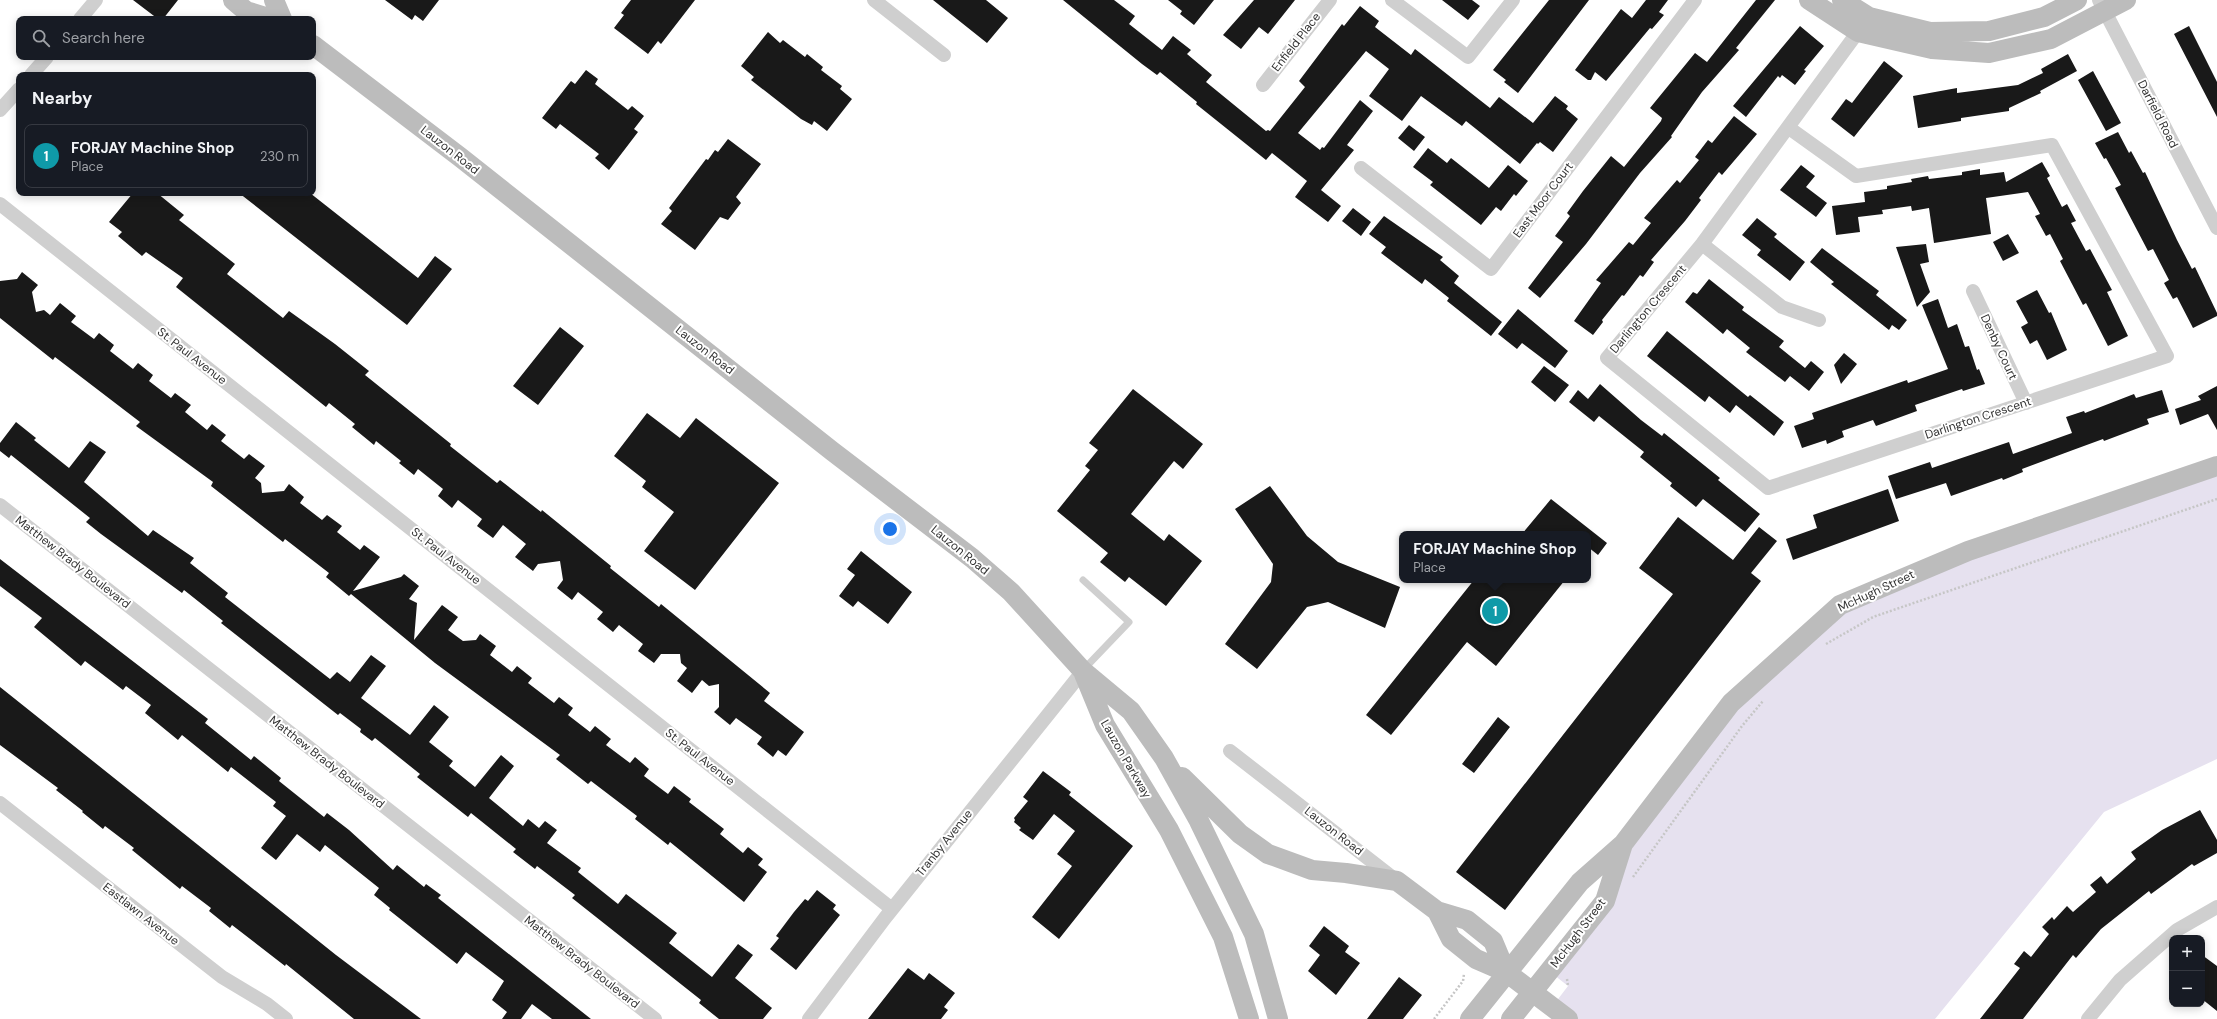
<!DOCTYPE html>
<meta charset="utf-8">
<style>
:root{--surface:#171b24;--page:#20242c;--text:#f1f3f6;--muted:#9ea1a6;--line:#363941;--accent:#30eecf}
body{margin:0;font-family:"DM Sans",sans-serif;background:var(--page);color:var(--text)}
.controls{position:absolute;right:12px;bottom:12px;display:grid;overflow:hidden;border-radius:8px;box-shadow:0 2px 10px #0003}
.controls button{width:36px;height:36px;display:grid;place-items:center;padding:0;border:0;border-bottom:1px solid var(--line);background:var(--surface);color:var(--text);font:20px sans-serif}
.you{position:absolute;left:890px;top:529px;width:14px;height:14px;margin:-10px;border:3px solid #fff;border-radius:50%;background:#1a73e8;box-shadow:0 0 0 6px #1a73e833}
.badge{display:grid;place-items:center;width:26px;height:26px;border-radius:50%;background:var(--accent);color:#fff;font-size:13px;font-weight:700}
.pin{position:absolute;translate:-50% -50%;border:2px solid #fff;box-shadow:0 1px 4px #0006}
.popup{position:absolute;left:1399px;top:531px;width:192px;height:52px;box-sizing:border-box;display:grid;place-content:center;border-radius:8px;background:var(--surface);filter:drop-shadow(0 1px 3px #0005);font-size:13px;white-space:nowrap;color:var(--muted)}
.popup b{font-size:15px;color:var(--text)}
.popup::after{content:'';position:absolute;left:50%;top:100%;margin-left:-8px;border:8px solid transparent;border-top-color:var(--surface)}
.list{margin:0;padding:0;list-style:none}
h2{display:flex;justify-content:space-between;align-items:center;height:52px;margin:0;padding:0 16px;font-size:17px}
h2 small{font-size:13px;font-weight:400;color:var(--muted)}
.list li{display:grid;grid-template-columns:26px 1fr auto;gap:12px;align-items:center;box-sizing:border-box;height:64px;margin:0 8px 8px;padding:0 8px;border:1px solid var(--line);border-radius:8px}
.list b{display:block;font-size:15px;white-space:nowrap}
.list p{margin:0;font-size:13px;white-space:nowrap;color:var(--muted)}
.list em{font-size:13px;font-style:normal;color:var(--muted)}
.icon{flex:none;width:22px;height:22px;fill:none;stroke:currentColor;stroke-width:2;stroke-linecap:round;stroke-linejoin:round}
.map{position:relative;flex:none;width:2217px;height:1019px;overflow:hidden}
.search{position:absolute;background:var(--surface);box-shadow:0 2px 10px #0003;left:16px;top:16px;width:300px;height:44px;display:flex;align-items:center;gap:10px;box-sizing:border-box;padding:0 14px;border-radius:8px;color:var(--muted);font-size:15px}
.panel{position:absolute;background:var(--surface);box-shadow:0 2px 10px #0003;left:16px;top:72px;width:300px;height:124px;border-radius:8px}
.map>svg:first-child{display:block}
.green{fill:#e6e1ef}
.building{fill:#191919}
.lines{fill:none;stroke-linecap:round;stroke-linejoin:round}
.path{stroke:#c6c6c6;stroke-width:2.5;stroke-dasharray:2 2;stroke-linecap:butt}
.lane{stroke:#cfcfcf;stroke-width:7}
.street{stroke:#cfcfcf;stroke-width:14}
.secondary{stroke:#bcbcbc;stroke-width:20}
.labels{text-anchor:middle;stroke-width:4;stroke-linejoin:round;paint-order:stroke}
.street-label{font-size:12px;fill:#323232;stroke:#fff}
</style>
<div class="map">
<svg width="2217" height="1019" viewBox="0 0 2217 1019">
<rect width="100%" height="100%" fill="#fff"/>
<!-- green -->
<path class="green" d="M2217,466V759L2104,812L1935,1019H1568L1552,1007L1568,986L1549,971L1605,901L1623,844L1731,703L1840,605Z"/>
<!-- building -->
<path class="building" d="M133,0H178L163,19H158Z
M385,0H439L423,21L415,15L412,20Z
M631,0H695L661,44L658,41L648,54L614,28L624,15L621,13Z
M933,0H986L1008,18L987,43Z
M1063,0H1114L1135,16L1129,24L1162,50L1173,36L1191,50L1187,54L1212,75L1206,82L1266,131L1268,130L1270,131L1305,87L1299,81L1342,24L1344,26L1360,6L1379,21L1375,27L1411,55L1415,49L1490,108L1499,97L1533,123L1555,96L1568,106L1566,109L1578,119L1553,152L1540,142L1538,144L1537,143L1520,164L1466,121L1462,126L1421,96L1402,121L1369,96L1389,69L1366,51L1298,133L1320,150L1322,147L1324,148L1360,100L1373,111L1347,145L1354,150L1321,190L1341,206L1328,222L1295,197L1307,181L1272,153L1266,160L1196,104L1197,102L1160,72L1157,75L1142,64Z
M1168,0H1214L1194,25L1180,14L1182,11Z
M1254,0H1295L1268,34L1259,27L1241,49L1223,35Z
M1442,0H1472L1480,6L1468,20Z
M1549,0H1589L1518,93L1504,82L1506,80L1493,70Z
M1646,0H1668L1659,12L1664,15L1652,29L1650,28L1606,81L1595,72L1591,80H1588L1575,70L1621,9L1632,18Z
M1756,0H1775L1736,48L1739,50L1702,92L1671,136L1672,137L1640,173L1586,244L1540,298L1528,288L1563,242L1555,236L1570,216L1567,213L1583,191L1611,156L1624,167L1661,121L1662,118L1650,108L1695,53L1707,62Z
M1800,26L1824,46L1804,70L1806,71L1795,85L1782,75L1780,78L1778,76L1746,117L1733,106Z
M2189,26L2217,82V117L2174,34Z
M768,32L780,43L783,40L805,57L807,54L823,67L821,70L842,86L840,89L852,99L827,131L814,121L812,125L801,119L751,80L754,77L741,66Z
M2068,54L2077,71L2040,91L2041,93L2009,108V111L1961,118V121L1918,128L1913,96L1957,88V93L2018,85L2043,73L2041,69Z
M1884,61L1903,76L1854,137L1831,119L1846,99L1852,103Z
M586,70L598,79L595,84L628,110L632,106L644,116L634,129L638,132L609,170L595,158L599,154L560,124L556,129L542,118L571,81L575,84Z
M2093,71L2121,123L2106,131L2078,80Z
M1734,116L1757,134L1722,175L1719,172L1699,198L1701,200L1685,221L1651,260L1654,262L1643,277L1640,275L1624,296L1622,295L1602,320L1603,322L1593,335L1574,321L1601,283L1596,280L1629,242L1633,245L1651,223L1644,218L1677,180L1680,183L1699,160L1695,157L1708,140L1712,143Z
M1409,125L1425,137L1414,151L1398,138Z
M2118,132L2129,153L2131,151L2143,173L2145,172L2177,240L2192,269L2195,267L2217,313V316L2193,328L2177,297L2173,299L2164,283L2169,280L2153,249L2148,251L2115,188L2121,185L2106,158L2104,159L2095,143Z
M728,139L761,164L736,197L741,203L728,220L720,217L695,250L661,224L672,211L669,208L706,159L708,160L715,150L718,152Z
M1428,148L1447,163L1451,158L1489,188L1508,165L1528,181L1516,196L1514,194L1501,211L1496,207L1481,225L1430,185L1433,182L1413,167Z
M2042,162L2050,176L2047,178L2062,207L2067,204L2076,221L2071,223L2086,251L2090,249L2112,290L2107,292L2128,336L2108,346L2086,303L2083,305L2060,261L2063,259L2050,234L2046,236L2035,216L2040,214L2028,192L1986,198L1991,234L1934,243L1929,208L1912,211L1911,206L1882,210L1883,214L1858,217L1860,232L1836,235L1832,206L1865,202L1864,192L1887,189V186L1912,182L1911,179L1928,176L1929,179L1962,175V172L1980,169V175L2004,172L2006,182Z
M1801,165L1815,176L1806,187L1827,203L1816,217L1780,190Z
M133,193H157L184,215L179,220L235,264L227,274L283,318L289,311L335,344L369,371L365,375L451,444L450,446L497,483L500,480L541,512L542,510L611,566L610,568L659,607L661,604L770,693L764,701L804,732L786,756L778,750L773,757L757,744L762,737L736,718L730,725L714,712L719,707V684L709,686L702,680L692,693L677,681L687,668L681,663L680,654H661L654,663L638,651L643,644L619,625L613,632L597,619L603,612L578,592L572,600L557,588L563,580L560,561L538,564L533,571L515,557L526,544L503,525L493,538L477,526L482,519L458,500L452,508L438,496L443,489L418,469L414,475L399,463L401,461L376,441L374,445L352,427L355,424L329,403L326,407L176,287L183,278L146,252L142,256L118,236L122,232L109,222Z
M239,193H310L418,278L435,256L452,269L407,325Z
M1353,208L1371,222L1361,236L1342,221Z
M1384,216L1443,257L1440,260L1459,276L1454,283L1502,322L1491,336L1447,301L1449,298L1425,279L1422,284L1381,253L1386,247L1369,234Z
M1757,218L1777,234L1774,237L1805,262L1790,281L1757,255L1761,250L1742,235Z
M2008,234L2019,253L2003,261L1993,242Z
M1926,244L1929,262L1920,264L1930,292L1917,307L1896,247Z
M1822,248L1879,291L1876,295L1907,320L1899,330L1892,325L1889,330L1831,284L1834,282L1810,262Z
M22,272L38,285L32,292L36,312L44,310L50,315L60,303L76,316L71,322L94,339L99,333L114,345L110,351L133,369L138,363L153,375L149,381L171,398L175,393L191,405L185,412L207,430L212,424L226,435L221,441L244,459L249,454L265,466L255,478L261,483L262,493L284,491L289,484L304,497L300,503L322,520L327,515L342,526L337,532L360,550L364,545L380,557L353,591L401,577L404,574L419,586L409,599L417,603L414,640L442,605L458,617L448,630L463,641L476,640L480,634L496,646L490,655L512,672L517,666L532,678L528,683L554,703L559,697L573,708L568,715L590,732L595,726L611,739L606,745L630,763L635,757L649,769L644,776L668,794L674,786L691,799L689,802L724,829L720,834L743,853L748,847L763,859L758,865L767,872L744,902L670,842L668,845L635,819L637,816L591,781L588,784L556,759L560,755L435,663L351,594L349,596L326,577L329,573L285,539L283,542L211,486L213,482L136,426L140,422L55,357L53,360L0,318V281L17,279Z
M1709,279L1744,307L1742,310L1784,341L1779,347L1805,368L1811,361L1824,372L1809,391L1790,376L1785,382L1746,352L1750,348L1727,329L1723,334L1685,302L1693,292L1697,294Z
M2037,290L2049,313L2051,312L2067,350L2047,360L2037,340L2030,344L2021,327L2028,323L2016,301Z
M1938,299L1948,328L1957,324L1965,347L1969,346L1977,370L1979,369L1985,384L1963,391L1962,389L1915,405L1917,411L1876,426L1873,420L1842,431L1844,437L1827,444L1826,440L1802,448L1794,426L1814,419L1812,413L1907,380L1908,383L1948,369L1922,305Z
M1518,309L1568,351L1555,368L1522,343L1517,349L1498,334Z
M560,327L584,346L538,405L513,386Z
M1667,331L1748,397L1750,395L1784,422L1774,436L1736,405L1730,413L1709,396L1705,402L1647,356Z
M1844,353L1857,364L1841,384L1834,365Z
M1544,366L1569,385L1555,402L1531,382Z
M1600,384L1641,420L1662,436L1664,433L1720,478L1718,480L1760,514L1745,532L1703,499L1696,507L1670,486L1672,483L1640,457L1644,452L1599,416L1594,422L1569,402L1578,390L1588,399Z
M2217,386V430L2208,414L2180,425L2175,409L2201,400L2198,396Z
M1133,389L1203,444L1183,469L1174,461L1131,514L1164,541L1169,534L1202,561L1166,606L1129,577L1125,582L1100,562L1108,553L1057,511L1090,470L1085,466L1098,450L1089,443Z
M2162,390L2169,412L2147,419L2149,424L2104,441L2103,439L2073,450L2022,469L2023,472L2003,480L2002,478L1951,496L1946,483L1896,499L1888,476L1930,462L1932,468L2009,442L2013,454L2072,433L2066,417L2084,411L2085,413L2134,394L2136,398Z
M647,413L680,438L696,418L779,483L695,590L644,551L674,512L642,487L646,481L614,456Z
M16,422L36,438L34,440L69,468L90,441L106,452L84,482L148,536L153,530L194,558L190,563L228,593L225,597L330,679L337,672L350,682L371,655L386,666L361,698L410,735L434,705L449,717L429,742L453,761L449,766L475,787L501,755L514,766L489,798L523,826L528,819L539,828L545,821L557,830L547,843L581,868L578,872L618,904L626,894L677,933L669,943L712,977L738,944L753,955L735,978L772,1008L763,1019H719L699,1003L701,1000L572,898L575,895L537,866L535,869L513,852L516,849L471,813L468,817L417,777L420,774L375,738L372,741L360,732L361,729L340,713L338,715L221,623L223,621L184,590L182,593L101,534L86,522L90,518L11,455L9,458L0,451V443Z
M1270,486L1307,536L1338,562L1400,587L1385,628L1328,602L1307,607L1257,669L1225,644L1271,582L1273,564L1235,509Z
M1888,489L1899,521L1793,560L1786,539L1817,528L1813,515Z
M1551,499L1607,543L1598,555L1588,547V534H1522Z
M1678,517L1733,560L1759,527L1777,541L1751,573L1761,581L1505,910L1456,872L1673,594L1639,568Z
M861,551L912,592L888,624L858,601L853,607L839,596L855,575L847,569Z
M0,559L208,719L205,723L251,760L254,756L281,778L279,781L324,817L327,813L349,830L393,870L397,865L424,887L426,884L441,895L438,898L591,1019H552L532,1004L521,1019H502L507,1012L492,1000L504,981L466,952L457,964L389,910L390,908L374,895L379,888L325,845L320,852L297,834L276,860L261,848L286,816L273,806L276,802L231,767L228,772L182,735L178,740L145,713L151,705L126,686L123,690L85,661L81,666L34,627L42,618L0,586Z
M1474,580H1565L1496,666L1467,642L1391,735L1366,715Z
M0,687L336,955L421,1019H354L286,964L285,966L232,925L230,928L209,911L211,908L182,886L180,889L132,850L134,848L105,826L103,829L82,812L83,811L56,790L58,788L0,745Z
M1498,717L1510,727L1474,773L1462,764Z
M1043,771L1071,792L1069,795L1133,846L1059,939L1032,917L1072,866L1057,854L1075,831L1054,814L1033,840L1019,830L1021,828L1014,822L1015,820L1014,818L1028,801L1023,797Z
M2200,810L2217,840V853L2194,866L2192,864L2151,894L2149,891L2101,929L2076,958L2073,955L2023,1019H1980L2020,968L2014,964L2024,951L2031,957L2049,934L2042,927L2052,917L2054,920L2067,906L2073,912L2096,892L2090,885L2101,876L2107,884L2136,859L2131,852L2162,830Z
M817,890L836,905L833,909L840,915L796,970L770,949L779,938L776,936L794,912L805,899L808,901Z
M1324,926L1349,946L1345,952L1360,963L1336,995L1308,971L1320,955L1309,946Z
M2202,955L2217,966V1011L2202,999Z
M908,968L924,980L929,973L955,993L944,1007L948,1010L941,1019H868Z
M1399,977L1422,995L1403,1019H1367Z"/>
<g class="lines">
<!-- path -->
<path class="path" d="M1826,644L1873,617L2217,499
M1633,877L1742,726L1763,701
M1567,979L1568,986
M1434,1019L1463,981L1464,974"/>
<!-- lane -->
<path class="lane" d="M1083,580L1129,622L1084,669"/>
<!-- street -->
<path class="street" d="M874,0L944,55
M1392,0L1468,57L1513,0
M2099,0L2217,228
M80,19L96,0
M31,75L47,57
M1263,85L1330,0
M0,110L19,89
M1789,128L1856,176L2052,145L2167,356L1768,488L1607,358L1702,244L1863,25
M1361,168L1491,269L1695,0
M0,204L892,909
M1702,244L1782,307L1819,320
M1973,291L2026,403
M0,505L655,1019
M1230,751L1397,881
M0,803L222,977L267,1004L286,1019
M809,1019L885,918L1083,671
M2088,1019L2120,980L2177,930L2217,907"/>
<!-- secondary -->
<path class="secondary" d="M233,0L246,11L272,19
M274,0L282,19
M1809,0L1858,32L1932,49L1989,53L2051,39L2126,0
M1842,0L1869,17L1930,32L1989,31L2044,17L2077,0
M313,45L460,157L832,451L972,558L1011,592L1083,671L1131,711L1164,758L1199,821L1254,934L1278,1019
M1084,674L1105,725L1169,830L1223,937L1249,1019
M1182,777L1240,834L1268,854L1312,870L1346,873L1397,881L1437,911L1467,920L1493,941L1506,972
M1437,911L1451,939L1476,959L1506,972L1568,1019
M1470,1019L1580,882L1623,844L1731,703L1840,605L1968,551L2217,466
M1511,1019L1605,901L1623,844"/>
</g>
<g class="labels">
<!-- street labels -->
<g class="street-label">
<text transform="translate(1296 42) rotate(-52)" y="4">Enfield Place</text>
<text transform="translate(2158 114) rotate(63)" y="4">Darfield Road</text>
<text transform="translate(450 150) rotate(38)" y="4">Lauzon Road</text>
<text transform="translate(1543 200) rotate(-53)" y="4">East Moor Court</text>
<text transform="translate(1648 309) rotate(-50)" y="4">Darlington Crescent</text>
<text transform="translate(1999 347) rotate(65)" y="4">Denby Court</text>
<text transform="translate(705 350) rotate(38)" y="4">Lauzon Road</text>
<text transform="translate(192 356) rotate(38)" y="4">St. Paul Avenue</text>
<text transform="translate(1978 418) rotate(-18)" y="4">Darlington Crescent</text>
<text transform="translate(960 550) rotate(39)" y="4">Lauzon Road</text>
<text transform="translate(446 556) rotate(38)" y="4">St. Paul Avenue</text>
<text transform="translate(73 562) rotate(38)" y="4">Matthew Brady Boulevard</text>
<text transform="translate(1876 591) rotate(-25)" y="4">McHugh Street</text>
<text transform="translate(700 757) rotate(38)" y="4">St. Paul Avenue</text>
<text transform="translate(1126 759) rotate(60)" y="4">Lauzon Parkway</text>
<text transform="translate(327 762) rotate(38)" y="4">Matthew Brady Boulevard</text>
<text transform="translate(1334 831) rotate(38)" y="4">Lauzon Road</text>
<text transform="translate(944 843) rotate(-51)" y="4">Tranby Avenue</text>
<text transform="translate(141 914) rotate(38)" y="4">Eastlawn Avenue</text>
<text transform="translate(1578 933) rotate(-53)" y="4">McHugh Street</text>
<text transform="translate(582 962) rotate(38)" y="4">Matthew Brady Boulevard</text>
</g>
</g>
</svg>
<div class="controls">
<button>+</button>
<button>−</button>
</div>
<div class="you"></div>
<div class="pin badge" style="left:1495px;top:611px;background:#0f9aa8">1</div>
<div class="popup"><b>FORJAY Machine Shop</b>Place</div>
<div class="search"><svg class="icon" aria-label="search" viewBox="0 0 24 24"><circle cx="10" cy="10" r="6"/><path d="M15 15l6 6"/></svg>Search here</div>
<section class="panel">
<h2>Nearby<small></small></h2>
<ul class="list">
<li><span class="badge" style="background:#0f9aa8">1</span><div><b>FORJAY Machine Shop</b><p>Place</p></div><em>230 m</em></li>
</ul>
</section>
</div>
